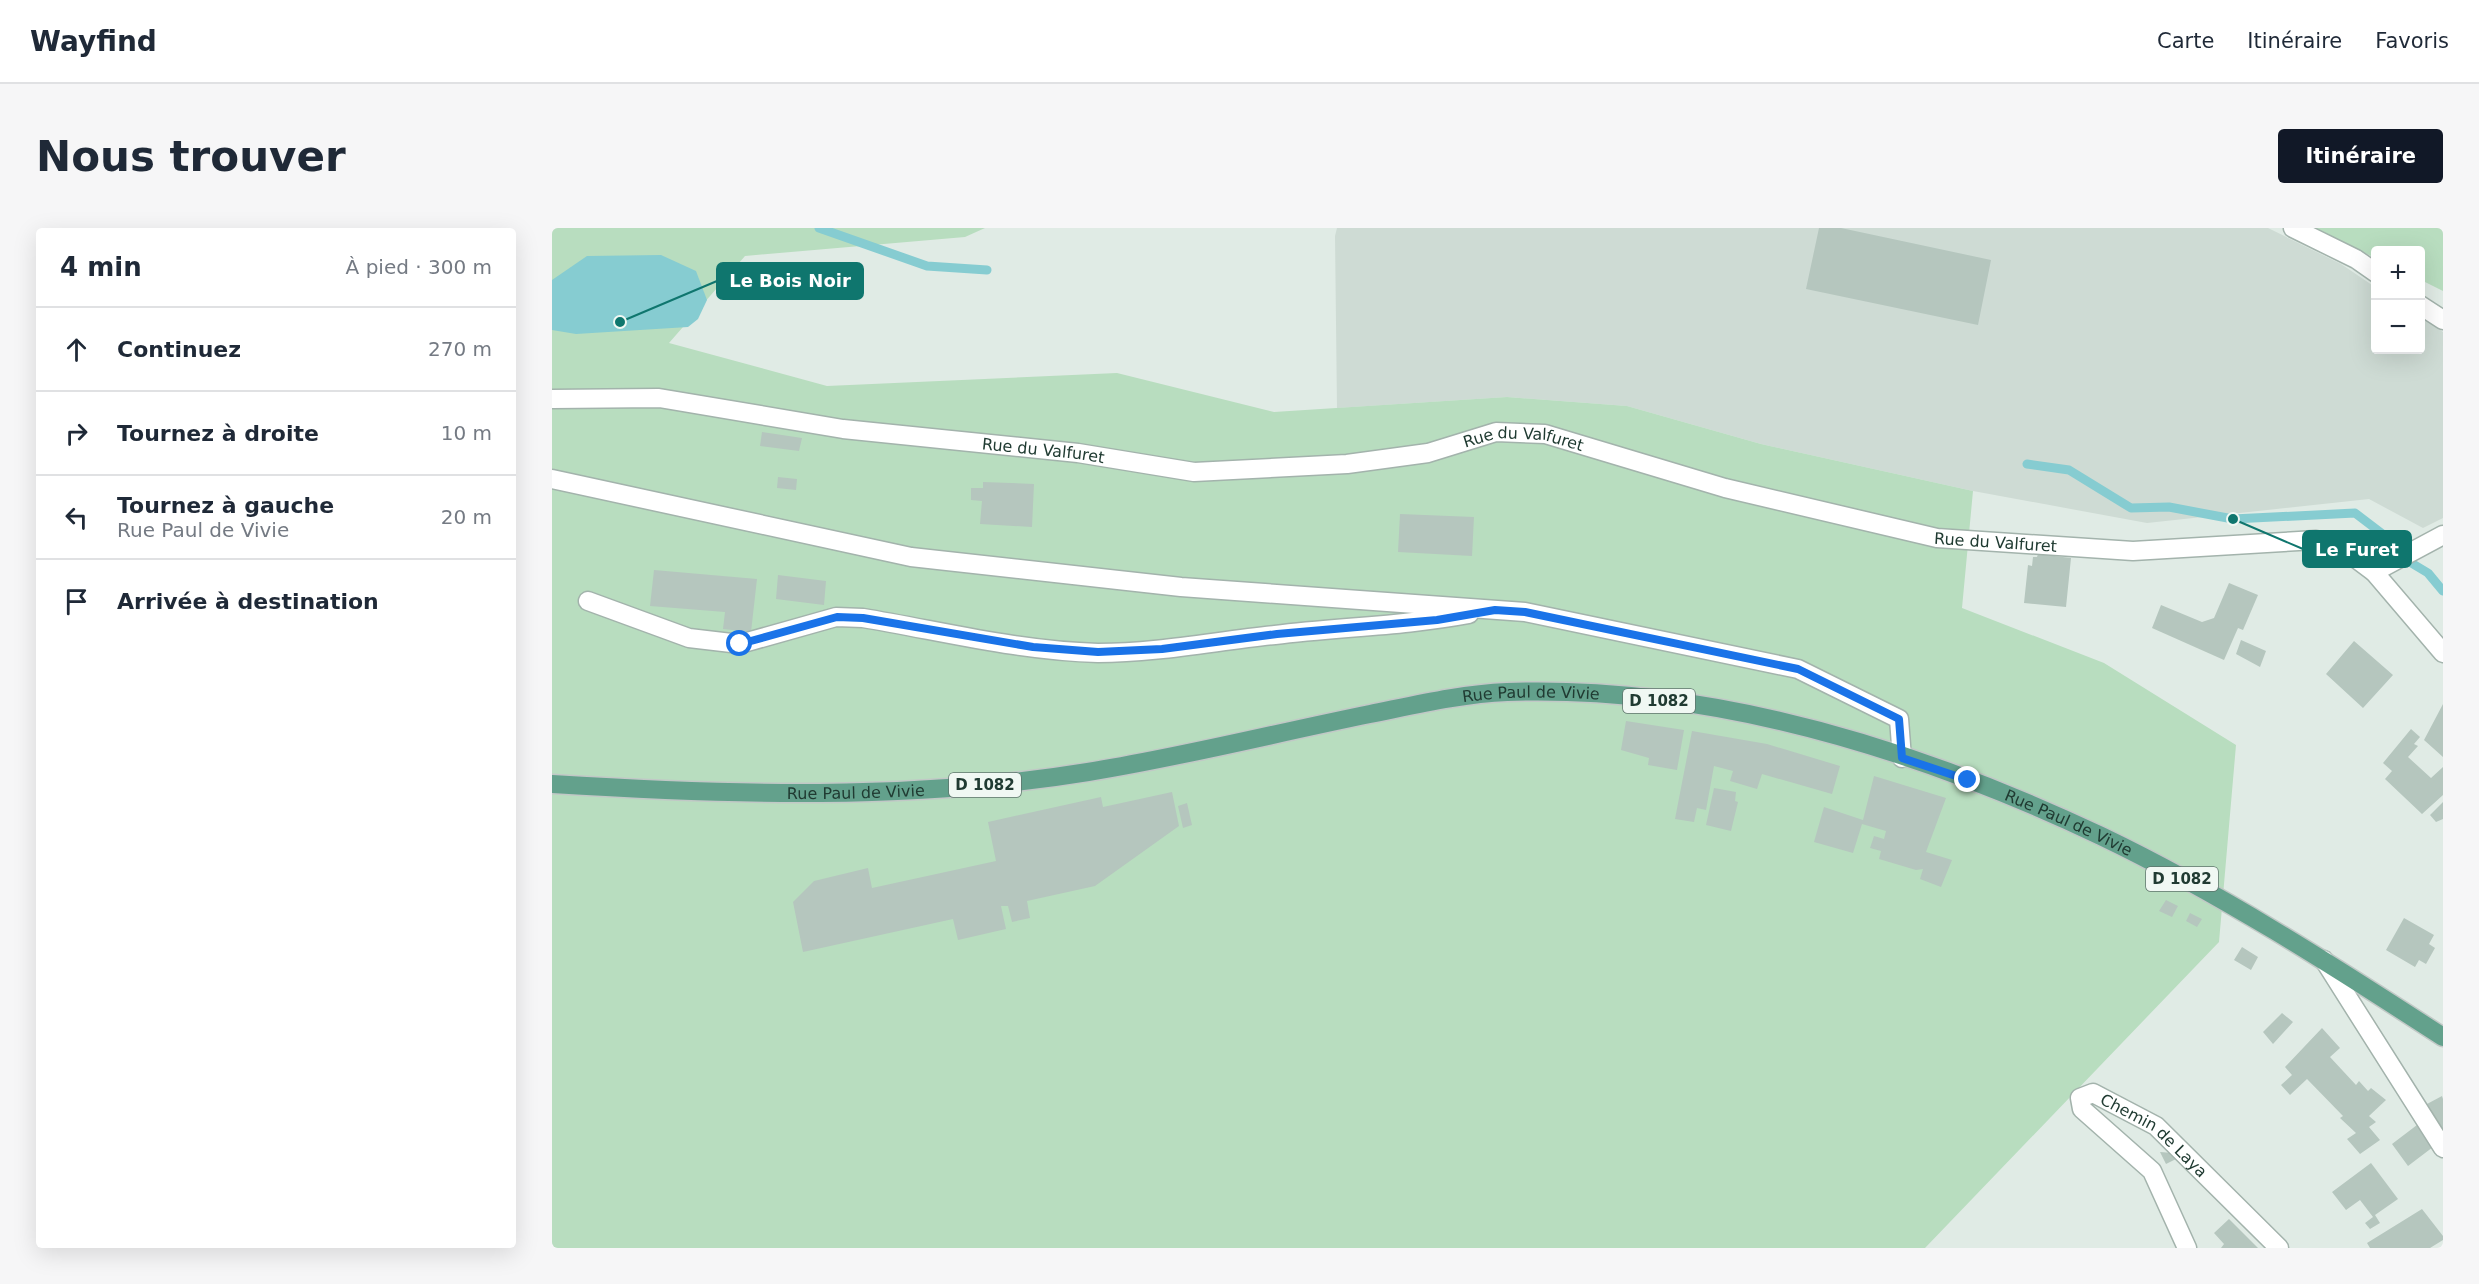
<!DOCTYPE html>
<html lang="fr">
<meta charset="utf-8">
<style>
:root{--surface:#fff;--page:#f6f6f7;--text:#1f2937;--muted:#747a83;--line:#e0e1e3;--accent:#111827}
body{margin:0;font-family:"DejaVu Sans",sans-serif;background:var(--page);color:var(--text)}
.controls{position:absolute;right:18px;top:18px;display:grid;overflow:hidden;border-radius:6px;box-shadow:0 6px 24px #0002}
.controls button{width:54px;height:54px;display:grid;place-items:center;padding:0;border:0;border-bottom:2px solid var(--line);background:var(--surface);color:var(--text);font:30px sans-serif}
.stop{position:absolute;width:18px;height:18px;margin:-14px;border:4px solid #1a73e8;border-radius:50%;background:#fff}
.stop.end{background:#1a73e8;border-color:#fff;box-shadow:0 2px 6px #0008}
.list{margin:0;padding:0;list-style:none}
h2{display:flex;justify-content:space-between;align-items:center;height:78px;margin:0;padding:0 24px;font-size:26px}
h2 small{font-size:20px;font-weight:400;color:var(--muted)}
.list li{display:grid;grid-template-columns:39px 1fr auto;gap:18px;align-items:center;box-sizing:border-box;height:84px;padding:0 24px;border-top:2px solid var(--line)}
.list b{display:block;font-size:22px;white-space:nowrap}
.list p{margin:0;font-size:20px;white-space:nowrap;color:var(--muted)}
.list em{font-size:20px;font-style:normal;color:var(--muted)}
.icon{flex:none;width:33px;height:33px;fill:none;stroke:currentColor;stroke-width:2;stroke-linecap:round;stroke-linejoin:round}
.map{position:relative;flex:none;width:1891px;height:1020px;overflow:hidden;border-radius:6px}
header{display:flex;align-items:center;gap:36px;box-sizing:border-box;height:84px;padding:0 30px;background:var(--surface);border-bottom:2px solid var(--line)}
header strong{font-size:28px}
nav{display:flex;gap:33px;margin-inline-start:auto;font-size:21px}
.intro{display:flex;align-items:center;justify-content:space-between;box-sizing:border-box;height:144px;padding:0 36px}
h1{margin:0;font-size:42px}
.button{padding:15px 27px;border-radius:6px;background:var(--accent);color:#fff;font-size:21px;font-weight:700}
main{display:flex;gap:36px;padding:0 36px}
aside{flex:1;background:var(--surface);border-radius:6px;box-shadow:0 6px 24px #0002}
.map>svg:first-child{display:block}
.built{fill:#cedbd4}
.green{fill:#b8ddbf}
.water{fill:#86ccd1}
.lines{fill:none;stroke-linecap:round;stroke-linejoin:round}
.stream{stroke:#86ccd1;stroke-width:9}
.building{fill:#b5c6be}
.minor-casing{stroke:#a3b3ac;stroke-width:21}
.major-casing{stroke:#c1c8c6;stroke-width:21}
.minor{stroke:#fff;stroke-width:18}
.major{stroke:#63a18c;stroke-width:18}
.route{stroke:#1a73e8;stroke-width:8}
.labels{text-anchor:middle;stroke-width:5;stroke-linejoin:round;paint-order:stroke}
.shield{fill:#f0f8f3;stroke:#5e746c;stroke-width:1.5}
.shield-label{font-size:15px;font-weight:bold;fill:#203b32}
.street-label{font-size:16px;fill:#203b32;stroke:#f0f8f3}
.leader{fill:none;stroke:#0f766e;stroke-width:2}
.callout-dot{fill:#0f766e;stroke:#f0f8f3;stroke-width:2}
.callout{fill:#0f766e;stroke:#0f766e;stroke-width:2}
.callout-label{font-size:18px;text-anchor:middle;font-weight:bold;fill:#fff}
</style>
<header>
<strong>Wayfind</strong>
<nav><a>Carte</a><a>Itinéraire</a><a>Favoris</a></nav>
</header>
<div class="intro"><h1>Nous trouver</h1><a class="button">Itinéraire</a></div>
<main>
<aside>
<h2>4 min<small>À pied · 300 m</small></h2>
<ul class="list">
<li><svg class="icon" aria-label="ahead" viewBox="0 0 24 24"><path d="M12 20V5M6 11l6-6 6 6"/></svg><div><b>Continuez</b></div><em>270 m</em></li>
<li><svg class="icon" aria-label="right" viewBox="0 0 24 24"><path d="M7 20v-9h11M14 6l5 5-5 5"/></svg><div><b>Tournez à droite</b></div><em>10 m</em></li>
<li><svg class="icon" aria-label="left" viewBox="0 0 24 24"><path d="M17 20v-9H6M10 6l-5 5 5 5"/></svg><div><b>Tournez à gauche</b><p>Rue Paul de Vivie</p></div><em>20 m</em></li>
<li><svg class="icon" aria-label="arrive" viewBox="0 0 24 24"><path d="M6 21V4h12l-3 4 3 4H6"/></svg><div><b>Arrivée à destination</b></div></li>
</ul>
</aside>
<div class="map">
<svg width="1891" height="1020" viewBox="0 0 1891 1020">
<rect width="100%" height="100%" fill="#e0ebe5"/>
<!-- built -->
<path class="built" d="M785,0H1716L1789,36L1823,59L1824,122H1868L1869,89L1891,104V290L1871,300L1817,271L1595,295L1421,263L1209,216L1075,178L955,169L785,180L783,8Z"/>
<!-- green -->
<path class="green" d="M0,0H433L413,9L193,28L117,115L275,158L565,145L722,184L955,169L1075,178L1209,216L1421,263L1410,380L1552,435L1684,517L1667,714L1373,1020H0Z
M1763,0H1891V63L1869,52L1868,22H1824L1823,30Z"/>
<!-- water -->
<path class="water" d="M109,27L144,43L155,72L146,91L136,99L24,106L0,102V52L35,28Z"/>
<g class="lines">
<!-- stream -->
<path class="stream" d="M267,0L375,38L435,42
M1475,236L1517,242L1579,280L1617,279L1681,291L1803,285L1845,317L1856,333L1876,345L1891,363"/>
</g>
<!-- building -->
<path class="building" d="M1267,0H1289L1439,32L1426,97L1254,61Z
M210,204L250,210L247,223L208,218Z
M226,249L245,251L244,262L225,260Z
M431,254L482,256L480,299L428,296L430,273L419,272V260H431Z
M848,286L922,289L920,328L846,324Z
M1486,326L1519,330L1514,379L1472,375L1476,337L1480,338L1481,329H1485Z
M102,342L205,351L199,404L171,401L173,384L98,378Z
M226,347L274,353L272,377L224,371Z
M1677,355L1706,367L1691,402L1686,400L1672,432L1600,400L1609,377L1650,394L1662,390Z
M1689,412L1714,423L1708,439L1684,426Z
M1802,413L1841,447L1811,480L1774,446Z
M1891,476V529L1872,512Z
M1074,493L1132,502L1125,542L1096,537L1097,530L1069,522Z
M1859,501L1868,509L1862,516L1866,518L1856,529L1879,550L1891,539V567L1870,586L1833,551L1840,543L1831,535Z
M1140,503L1215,516L1288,538L1280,566L1210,546L1205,561L1178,553L1181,543L1162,538L1154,582L1145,580L1142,594L1123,591Z
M1322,548L1394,570L1374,624L1400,632L1389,659L1368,651L1371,641L1364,642L1327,631L1329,623L1318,620L1322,608L1332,611L1334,603L1310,596L1301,625L1262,614L1272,579L1311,592Z
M1162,560L1184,564L1183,573L1186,574L1179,603L1154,597Z
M620,564L627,598L543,658L475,673L478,690L460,694L456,678H449L454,701L406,712L401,691L251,724L241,674L262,653L316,640L320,660L444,633L436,594L549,569L551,579Z
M1891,574V591L1884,594L1878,587Z
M635,575L640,597L631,600L626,578Z
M1614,672L1626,678L1620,689L1607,683Z
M1638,685L1650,691L1645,699L1634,693Z
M1852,690L1882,707L1877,716L1883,720L1874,736L1867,732L1863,739L1834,722Z
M1690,719L1706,729L1699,742L1682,732Z
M1730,785L1741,794L1721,816L1711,804Z
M1770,800L1788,820L1778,829L1804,857L1807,853L1816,863L1819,860L1834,872L1817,888L1824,894L1817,899L1828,912L1808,926L1795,911L1804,905L1788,890L1791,888L1755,851L1738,867L1729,857L1740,847L1733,839Z
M1890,868L1891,871V907L1875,876Z
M1865,897L1881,919L1856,938L1840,916Z
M1608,924L1621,925L1626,930L1614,936Z
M1819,935L1846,971L1823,987L1828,995L1818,1001L1813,995L1821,989L1808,972L1794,982L1780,964Z
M1870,981L1891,1008V1012L1878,1020H1818L1815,1015Z
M1677,991L1706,1020H1669L1672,1016L1662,1005Z"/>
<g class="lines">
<!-- minor casing -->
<g class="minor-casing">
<g id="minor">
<path d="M1741,0L1804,31L1824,45"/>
<path d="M1868,77L1891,92"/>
<path id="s1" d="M0,171L107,170L291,201L526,225L642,244L795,236L876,225L944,204L993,206L1173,260L1385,310L1581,323L1764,312L1798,326L1822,344L1891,425"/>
<path d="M0,251L359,329L629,359L973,384L1246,441L1347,491L1350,530"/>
<path d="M1822,344L1891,307"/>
<path d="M36,373L137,410L188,416L284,389L311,390C389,403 467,423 546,425C605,425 664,413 723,407C788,399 853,398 917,386"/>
<path d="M1772,732L1891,920"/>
<path id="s2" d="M1635,1020L1600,943L1530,881L1528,870L1541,865L1604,898L1727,1020"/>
</g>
</g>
<!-- major casing -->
<g class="major-casing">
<g id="major">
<path id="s3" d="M0,556C177,567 359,573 536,544C630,529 724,505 818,486C863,477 909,466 955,464C1160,457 1365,521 1549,608C1668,665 1780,737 1891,809"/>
</g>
</g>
<!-- minor -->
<use href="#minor" class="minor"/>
<!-- major -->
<use href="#major" class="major"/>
</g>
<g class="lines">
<!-- route -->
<path class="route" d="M188,416L285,389L311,390L481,419L546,424L610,421L725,406L885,392L943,382L973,384L1246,441L1347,491L1350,530L1416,552"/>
</g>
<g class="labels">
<!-- shield labels -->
<g class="shield">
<rect x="1071" y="461" width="72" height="24" rx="4.5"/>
<rect x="397" y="545" width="72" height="24" rx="4.5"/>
<rect x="1594" y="639" width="72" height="24" rx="4.5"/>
</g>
<g class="shield-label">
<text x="1107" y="478">D 1082</text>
<text x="433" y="562">D 1082</text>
<text x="1630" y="656">D 1082</text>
</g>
<!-- street labels -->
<g class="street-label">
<text dy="6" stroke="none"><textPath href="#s1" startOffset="981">Rue du Valfuret</textPath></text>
<text dy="6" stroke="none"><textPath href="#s1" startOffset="495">Rue du Valfuret</textPath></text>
<text dy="6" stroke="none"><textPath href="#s1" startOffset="1467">Rue du Valfuret</textPath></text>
<text dy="6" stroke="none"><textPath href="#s3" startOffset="988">Rue Paul de Vivie</textPath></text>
<text dy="6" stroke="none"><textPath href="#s3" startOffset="304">Rue Paul de Vivie</textPath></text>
<text dy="6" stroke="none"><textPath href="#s3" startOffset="1546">Rue Paul de Vivie</textPath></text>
<text dy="6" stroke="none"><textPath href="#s2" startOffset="278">Chemin de Laya</textPath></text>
</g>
</g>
<!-- callouts -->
<path class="leader" d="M68 94L165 53M1681 291L1751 321"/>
<g class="callout-dot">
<circle cx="68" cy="94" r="6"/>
<circle cx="1681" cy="291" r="6"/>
</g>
<g class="callout">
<rect x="165" y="35" width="146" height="36" rx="6"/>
<rect x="1751" y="303" width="108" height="36" rx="6"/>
</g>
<g class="callout-label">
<text x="238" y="59">Le Bois Noir</text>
<text x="1805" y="328">Le Furet</text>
</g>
</svg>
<div class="controls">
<button>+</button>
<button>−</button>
</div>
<div class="stop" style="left:188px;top:416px"></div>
<div class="stop end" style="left:1416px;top:552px"></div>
</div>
</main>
